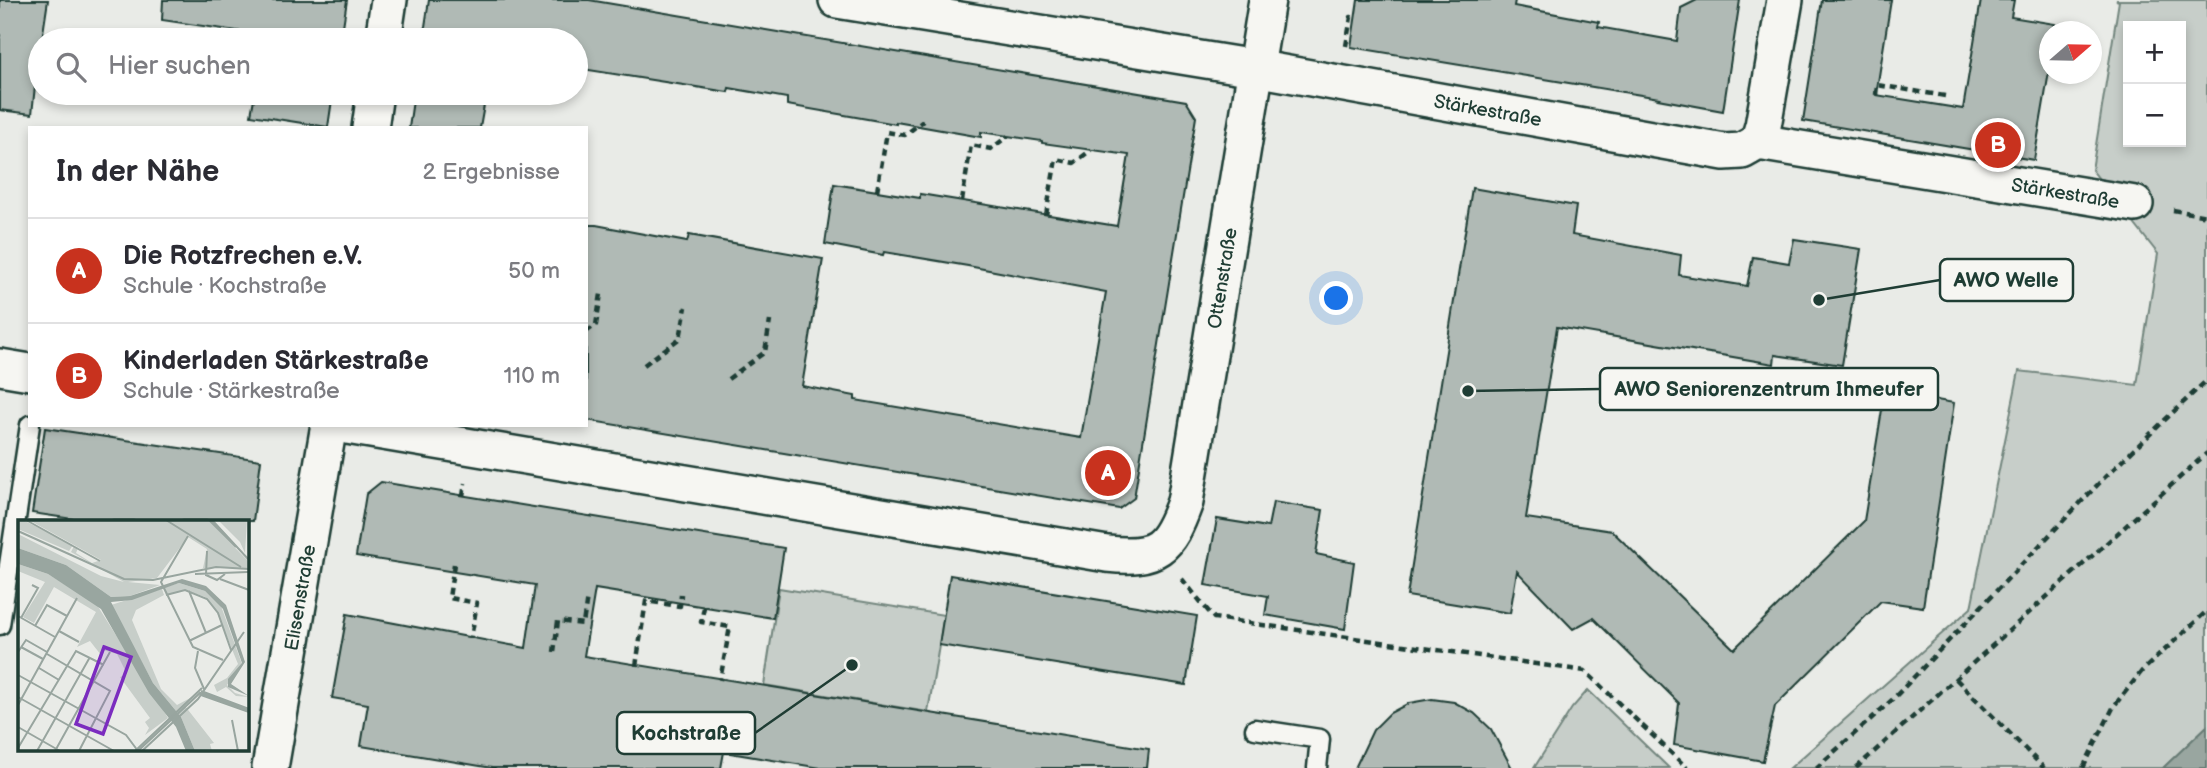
<!DOCTYPE html>
<html lang="de">
<meta charset="utf-8">
<style>
:root{--surface:#fff;--page:#f2f2f3;--text:#2b2b33;--muted:#7c7c81;--line:#e1e1e2;--accent:#c8321e}
body{margin:0;font-family:"Balsamiq Sans",sans-serif;background:var(--page);color:var(--text)}
.controls{position:absolute;right:21px;top:21px;display:grid;overflow:hidden;border-radius:0px;box-shadow:0 4px 10px #0003}
.controls button{width:63px;height:63px;display:grid;place-items:center;padding:0;border:0;border-bottom:2px solid var(--line);background:var(--surface);color:var(--text);font:35px sans-serif}
.compass{position:absolute;left:2039px;top:21px;width:63px;height:63px;border-radius:50%;background:var(--surface);box-shadow:0 4px 10px #0003;rotate:70deg}
.you{position:absolute;left:1337px;top:299px;width:24px;height:24px;margin:-18px;border:5px solid #fff;border-radius:50%;background:#1a73e8;box-shadow:0 0 0 10px #1a73e833}
.badge{display:grid;place-items:center;width:46px;height:46px;border-radius:50%;background:var(--accent);color:#fff;font-size:23px;font-weight:700}
.pin{position:absolute;translate:-50% -50%;border:4px solid #fff;box-shadow:0 2px 7px #0006}
.list{margin:0;padding:0;list-style:none}
h2{display:flex;justify-content:space-between;align-items:center;height:91px;margin:0;padding:0 28px;font-size:30px}
h2 small{font-size:23px;font-weight:400;color:var(--muted)}
.list li{display:grid;grid-template-columns:46px 1fr auto;gap:21px;align-items:center;box-sizing:border-box;height:105px;padding:0 28px;border-top:2px solid var(--line)}
.list b{display:block;font-size:26px;white-space:nowrap}
.list p{margin:0;font-size:23px;white-space:nowrap;color:var(--muted)}
.list em{font-size:23px;font-style:normal;color:var(--muted)}
.icon{flex:none;width:38px;height:38px;fill:none;stroke:currentColor;stroke-width:2;stroke-linecap:round;stroke-linejoin:round}
.map{position:relative;flex:none;width:2207px;height:768px;overflow:hidden}
.search{position:absolute;background:var(--surface);box-shadow:0 4px 10px #0003;left:28px;top:28px;width:560px;height:77px;display:flex;align-items:center;gap:18px;box-sizing:border-box;padding:0 24px;border-radius:38px;color:var(--muted);font-size:26px}
.panel{position:absolute;background:var(--surface);box-shadow:0 4px 10px #0003;left:28px;top:126px;width:560px;height:301px;border-radius:0px}
.map>svg:first-child{display:block}
.green{fill:#c7cec9;stroke:#73867e;stroke-width:2;fill-rule:evenodd}
.water{fill:#99a6a0;stroke:#687c75;stroke-width:2}
.building{fill:#b0bab5;stroke:#1f3d34;stroke-width:2}
.lines{fill:none;stroke-linecap:round;stroke-linejoin:round}
.service-casing{stroke:#1f3d34;stroke-width:23}
.minor-casing{stroke:#1f3d34;stroke-width:40}
.path{stroke:#1f3d34;stroke-width:4.5;stroke-dasharray:7 5;stroke-linecap:butt}
.service{stroke:#f6f6f2;stroke-width:18}
.minor{stroke:#f6f6f2;stroke-width:35}
.labels{text-anchor:middle;stroke-width:6;stroke-linejoin:round;paint-order:stroke}
.street-label{font-size:19px;fill:#1f3d34;stroke:#f6f6f2}
.inset-road{fill:none;stroke:#98a59f;stroke-width:2}
.view{fill:#7b2cbf;fill-opacity:0.15;stroke:#7b2cbf;stroke-width:3.5}
.inset-edge{fill:none;stroke:#1f3d34;stroke-width:3.5}
.leader{fill:none;stroke:#1f3d34;stroke-width:2.5}
.callout-dot{fill:#1f3d34;stroke:#f6f6f2;stroke-width:2.5}
.callout{fill:#f6f6f2;stroke:#1f3d34;stroke-width:2.5}
.callout-label{font-size:21px;text-anchor:middle;font-weight:bold;fill:#1f3d34}
</style>
<div class="map">
<svg width="2207" height="768" viewBox="0 0 2207 768">
<rect width="100%" height="100%" fill="#e9ebe7"/>
<filter id="ink" filterUnits="userSpaceOnUse"><feTurbulence type="fractalNoise" baseFrequency=".0143" numOctaves="2"/><feDisplacementMap in="SourceGraphic" scale="14" xChannelSelector="R" yChannelSelector="G"/><feConvolveMatrix kernelMatrix="1 2 1 2 8 2 1 2 1" color-interpolation-filters="sRGB"/></filter>
<g filter="url(#ink)">
<!-- green -->
<path class="green" d="M2116,0H2207V726L2163,768H1790L1971,608L2019,371L2137,385L2158,254L2092,170L2119,1ZM2128,26H2181V142H2128Z
M779,588L944,615L928,712L764,685Z
M1588,690L1669,768H1534L1572,708Z"/>
<!-- water -->
<path class="water" d="M2207,726V768H2163Z"/>
<!-- building -->
<path class="building" d="M0,0H48L42,40H40L32,114L0,110Z
M163,0H347L341,40H263L264,35L162,20Z
M429,0H589L1186,101L1196,117L1134,498L1119,509L586,420V225H596L687,242L689,235L823,259L802,386L855,396V400L1081,438L1106,292L968,266L884,252L883,255L825,244L834,184L920,198V194L1117,226L1129,155L1042,143V141L981,132V137L896,122V124L787,105V98L729,88L728,92L576,68V40H423Z
M1358,0H1515L1514,6L1599,22L1598,27L1677,41L1681,8L1697,0H1740L1723,111L1658,99L1659,98L1351,47Z
M1822,0H1891L1876,95L1963,109L1981,0H2014L2011,17L2055,24L2054,32H2049V72L2034,160L1803,121Z
M255,93H333L328,127L251,115Z
M414,93H498L497,97L486,94L480,128H409Z
M1472,188L1576,206L1572,235L1681,255L1679,275L1747,286L1753,257L1789,263L1794,239L1861,249L1842,365L1775,355L1774,364L1557,327L1526,518L1612,531L1734,649L1864,521L1885,391L1954,403L1923,607L1881,601L1775,706L1763,761L1674,745L1679,703L1593,618L1573,629L1517,571L1510,613L1407,596Z
M45,428L261,460L253,521H86L32,513Z
M381,482L784,548L773,618L595,589L584,656L1149,749L1147,768H821L724,752L721,768H492L361,746L368,704L332,698L347,614L526,648L535,585L356,556L366,494Z
M1273,502L1323,510L1316,554L1354,562L1345,629L1265,615L1268,596L1205,585L1217,519L1268,527Z
M950,575L1197,616L1186,685L939,645Z
M1432,699L1454,702L1474,713L1491,729L1512,768H1355L1373,730L1390,713L1409,703Z"/>
<g class="lines">
<!-- service casing -->
<g class="service-casing">
<path id="service" d="M0,625L30,425
M1255,729L1320,739L1317,768"/>
</g>
<!-- minor casing -->
<g class="minor-casing">
<g id="minor">
<path id="s1" d="M837,0L1255,68L1724,152L1742,151L1758,142L2135,204"/>
<path d="M383,40L389,0"/>
<path d="M370,128L375,93"/>
<path d="M1758,142L1763,126L1785,0"/>
<path d="M0,367L30,372"/>
<path id="s2" d="M341,425L1107,554C1157,559 1168,549 1185,502L1267,0"/>
<path id="s3" d="M270,768L329,425"/>
</g>
</g>
<!-- path -->
<path class="path" d="M1346,46L1351,17L1355,18
M1876,95L1877,85L1945,96
M877,191L887,132L905,135L923,121
M962,201L971,145L991,149L1008,136
M2173,210L2207,216
M1046,215L1056,159L1074,163L1091,150
M586,332L596,325L601,294
M644,365L680,338L686,307
M728,379L765,352L770,321
M463,496L465,483
M454,564L449,598L477,603L471,638
M1182,579L1214,618L1585,671L1687,768
M704,607L701,622L730,627L720,680
M554,652L558,621L583,624L587,597
M636,666L646,601L680,606L681,594
M1956,679L2044,768
M1816,768L1892,700L2105,477L2207,380
M1856,768L2207,453
M2083,768L2114,706L2142,671L2207,611"/>
<!-- service -->
<use href="#service" class="service"/>
<!-- minor -->
<use href="#minor" class="minor"/>
</g>
</g>
<g class="labels">
<!-- street labels -->
<g class="street-label">
<text dy="7" stroke="none"><textPath href="#s1" startOffset="660">Stärkestraße</textPath></text>
<text dy="7" stroke="none"><textPath href="#s1" startOffset="1248">Stärkestraße</textPath></text>
<text dy="7" stroke="none"><textPath href="#s2" startOffset="1110">Ottenstraße</textPath></text>
<text dy="7" stroke="none"><textPath href="#s3" startOffset="173">Elisenstraße</textPath></text>
</g>
</g>
<!-- overview -->
<g transform="translate(18 520)">
<rect width="231" height="231" fill="#e9ebe7"/>
<path d="M11,0H190L231,42V48H185L189,29L170,17L139,58L110,62L142,65L112,76L93,77L48,45L0,28V14L83,56L106,62L53,32L56,26L60,28L58,33L74,43L83,40ZM200,0H229L227,33L222,22ZM0,1H7L55,25L51,31L0,9ZM0,44L30,54L79,85L150,198L127,215L131,208L127,202L132,198L102,157L109,154L99,134L85,130L83,135L72,121L59,127L78,92L36,67L16,103L5,97L27,62L0,51ZM161,63L187,71L203,86L224,144L209,165L217,173L231,177L218,176L208,167L199,172L196,165L209,158L220,144L198,90L187,77L167,70L148,75L145,68ZM144,69L146,75L118,90L114,100L143,169L159,185L174,177L167,186L196,223L192,224L194,231H177L163,197L135,163L93,85Z" fill="#c7cec9"/>
<path d="M0,28L48,45L93,77L112,76L164,59L188,66L208,85L227,142L213,164L231,176L210,167V159L224,143L205,89L187,71L161,63L114,80L93,82L135,163L163,197L177,231H168L158,207L131,173L83,89L30,54L0,44Z" fill="#99a6a0"/>
<path class="inset-road" d="M8,0L82,41M148,0L223,47M191,0L218,27M194,0L231,40M0,11L106,59L135,60L198,47L231,49M170,16L143,62L175,127L205,140M189,31L188,55L199,60L207,54M177,54L230,52M202,59L231,70M171,71L188,113M148,75L167,70L189,79L200,93L213,130M0,96L37,117M3,98L20,68L14,65M17,106L29,85L49,96M41,111L61,122M171,121L204,105M3,127L25,139M180,131L177,148L186,169M0,132L8,120L29,132M29,134L92,171L61,231M21,148L41,160M0,155L108,215L120,231M183,171L231,189M183,175L231,192M0,177L96,231M0,185L59,78M214,200L220,231M0,207L42,231M0,228L58,131L86,145M19,231L72,137M37,231L92,132M117,231L184,168M120,231L182,173L231,190M124,231L180,179L226,112"/>
<path class="view" d="M86,127L113,137L85,214L58,204Z"/>
<rect width="231" height="231" class="inset-edge"/>
</g>
<!-- callouts -->
<path class="leader" d="M1819 300L1940 280M1468 391L1600 389M852 665L755 733"/>
<g class="callout-dot">
<circle cx="1819" cy="300" r="7"/>
<circle cx="1468" cy="391" r="7"/>
<circle cx="852" cy="665" r="7"/>
</g>
<g class="callout">
<rect x="1940" y="259" width="133" height="42" rx="7"/>
<rect x="1600" y="368" width="338" height="42" rx="7"/>
<rect x="617" y="712" width="138" height="42" rx="7"/>
</g>
<g class="callout-label">
<text x="2006" y="287">AWO Welle</text>
<text x="1769" y="396">AWO Seniorenzentrum Ihmeufer</text>
<text x="686" y="740">Kochstraße</text>
</g>
</svg>
<div class="controls">
<button>+</button>
<button>−</button>
</div>
<svg class="compass" viewBox="-18 -18 36 36"><path d="M0-13l5 13h-10z" fill="#e53935"/><path d="M0 13l5-13h-10z" fill="#7c7c81"/></svg>
<div class="you"></div>
<div class="pin badge" style="left:1108px;top:473px">A</div>
<div class="pin badge" style="left:1998px;top:145px">B</div>
<div class="search"><svg class="icon" aria-label="search" viewBox="0 0 24 24"><circle cx="10" cy="10" r="6"/><path d="M15 15l6 6"/></svg>Hier suchen</div>
<section class="panel">
<h2>In der Nähe<small>2 Ergebnisse</small></h2>
<ul class="list">
<li><span class="badge">A</span><div><b>Die Rotzfrechen e.V.</b><p>Schule · Kochstraße</p></div><em>50 m</em></li>
<li><span class="badge">B</span><div><b>Kinderladen Stärkestraße</b><p>Schule · Stärkestraße</p></div><em>110 m</em></li>
</ul>
</section>
</div>
